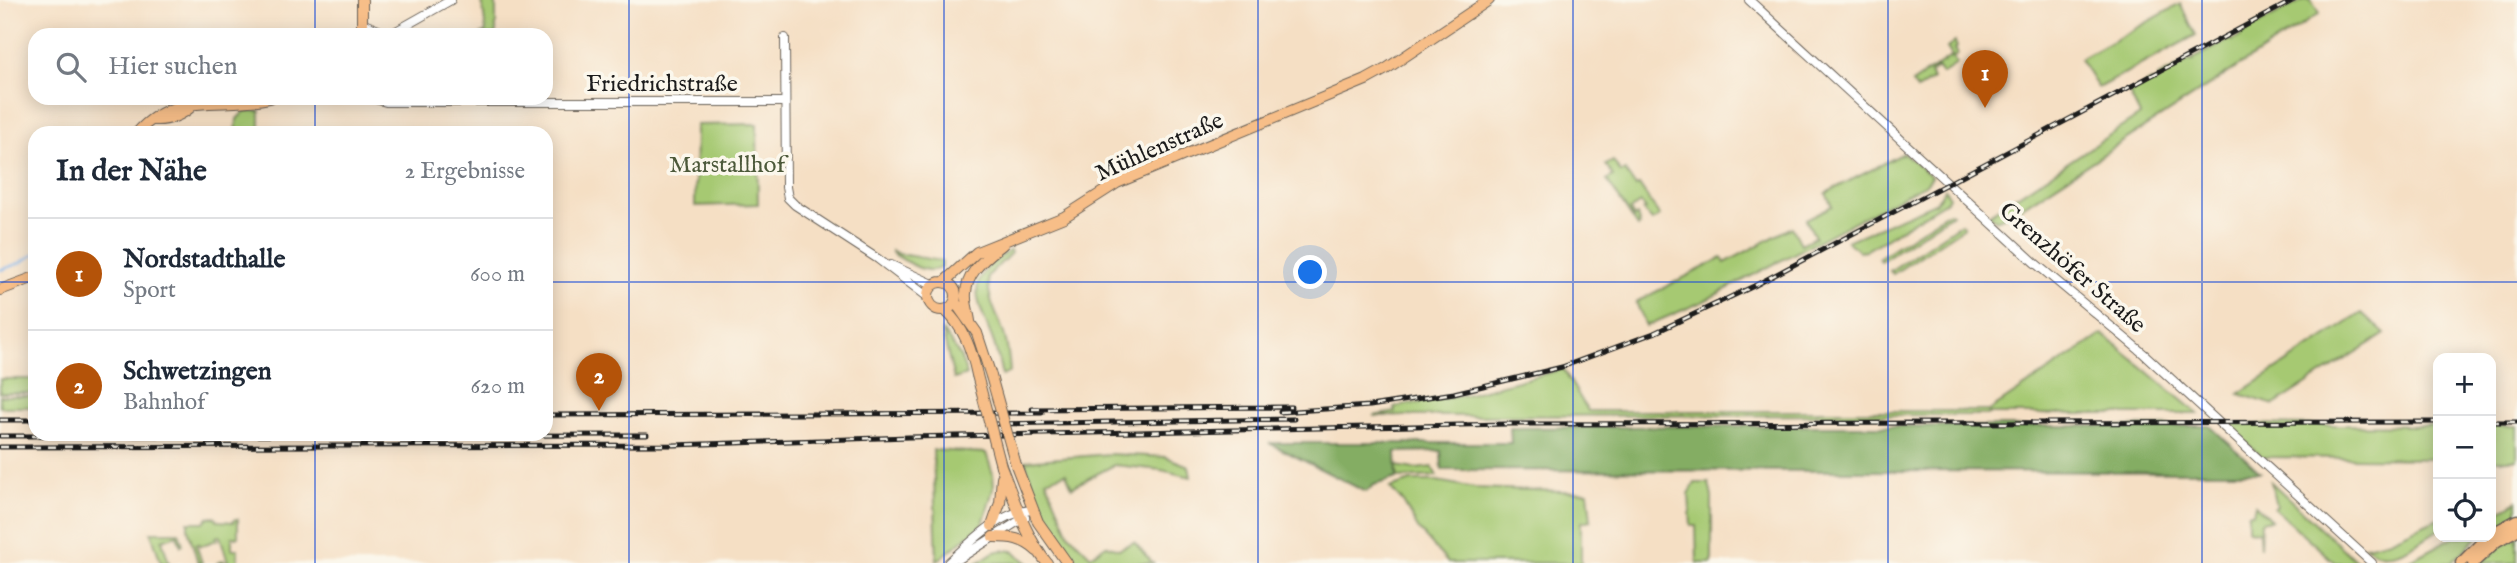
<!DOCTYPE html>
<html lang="de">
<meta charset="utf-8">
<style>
:root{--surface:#fff;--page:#f6f6f7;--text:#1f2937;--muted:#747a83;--line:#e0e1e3;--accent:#b45309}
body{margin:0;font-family:"IM FELL English",serif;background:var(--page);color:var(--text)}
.controls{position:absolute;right:21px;bottom:21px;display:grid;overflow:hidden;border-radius:14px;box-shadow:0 4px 18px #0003}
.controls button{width:63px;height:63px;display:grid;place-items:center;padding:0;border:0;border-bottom:2px solid var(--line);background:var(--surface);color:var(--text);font:35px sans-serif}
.you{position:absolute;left:1311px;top:273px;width:24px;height:24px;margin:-18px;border:5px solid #fff;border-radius:50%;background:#1a73e8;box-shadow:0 0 0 10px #1a73e833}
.badge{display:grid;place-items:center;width:46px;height:46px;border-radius:50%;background:var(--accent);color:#fff;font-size:23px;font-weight:700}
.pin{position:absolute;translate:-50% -58px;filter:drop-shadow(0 2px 4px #0008)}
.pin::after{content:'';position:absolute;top:37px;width:24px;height:21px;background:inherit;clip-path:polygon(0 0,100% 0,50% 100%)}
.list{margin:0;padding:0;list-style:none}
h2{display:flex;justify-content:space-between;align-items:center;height:91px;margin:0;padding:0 28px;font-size:30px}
h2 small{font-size:23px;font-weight:400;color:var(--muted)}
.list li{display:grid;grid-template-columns:46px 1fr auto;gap:21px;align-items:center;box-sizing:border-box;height:112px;padding:0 28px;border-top:2px solid var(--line)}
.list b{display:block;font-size:26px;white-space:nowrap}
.list p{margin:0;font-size:23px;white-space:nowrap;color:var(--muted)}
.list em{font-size:23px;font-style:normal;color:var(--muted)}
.icon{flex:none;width:38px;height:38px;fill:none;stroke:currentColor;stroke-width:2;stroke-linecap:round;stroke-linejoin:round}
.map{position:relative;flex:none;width:2517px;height:563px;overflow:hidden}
.search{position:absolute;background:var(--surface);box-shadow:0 4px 18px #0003;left:28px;top:28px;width:525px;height:77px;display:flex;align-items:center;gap:18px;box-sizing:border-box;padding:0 24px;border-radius:21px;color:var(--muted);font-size:26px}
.panel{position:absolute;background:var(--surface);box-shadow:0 4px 18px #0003;left:28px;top:126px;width:525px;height:315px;border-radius:21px}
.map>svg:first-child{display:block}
.green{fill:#a6c972;stroke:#617247;stroke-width:2}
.forest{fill:#84ad64;stroke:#506440;stroke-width:2}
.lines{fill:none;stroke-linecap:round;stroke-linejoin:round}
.stream{stroke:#7db3eb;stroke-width:2.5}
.minor-casing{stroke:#686057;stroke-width:10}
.major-casing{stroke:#686057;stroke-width:12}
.highway-casing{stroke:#686057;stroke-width:13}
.minor{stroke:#fff;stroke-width:8}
.major{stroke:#f7be88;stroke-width:10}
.highway{stroke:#f7be88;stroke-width:10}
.rail-casing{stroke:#1c1c1c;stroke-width:5}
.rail{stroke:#fbf7ec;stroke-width:2.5;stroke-dasharray:8;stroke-linecap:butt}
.major-bridge-casing{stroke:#686057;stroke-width:12;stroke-linecap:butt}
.major-bridge{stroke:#f7be88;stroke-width:10}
.grid{fill:none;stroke:#1d4ed8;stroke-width:2;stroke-opacity:0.55}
.labels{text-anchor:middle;stroke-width:7;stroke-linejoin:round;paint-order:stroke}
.street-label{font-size:24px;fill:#1c1c1c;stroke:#fbf7ec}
.park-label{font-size:24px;fill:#4c593a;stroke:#fbf7ec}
</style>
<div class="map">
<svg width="2517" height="563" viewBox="0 0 2517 563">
<rect width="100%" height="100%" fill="#fbf7ec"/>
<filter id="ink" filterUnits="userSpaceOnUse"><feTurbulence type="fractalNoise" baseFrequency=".0143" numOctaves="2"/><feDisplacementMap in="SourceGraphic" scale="14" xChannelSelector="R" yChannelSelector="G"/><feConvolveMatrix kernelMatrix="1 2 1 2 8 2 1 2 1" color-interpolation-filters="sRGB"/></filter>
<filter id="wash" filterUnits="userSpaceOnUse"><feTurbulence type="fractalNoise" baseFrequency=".00686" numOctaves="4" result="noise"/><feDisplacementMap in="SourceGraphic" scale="28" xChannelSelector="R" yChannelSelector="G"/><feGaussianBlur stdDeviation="1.57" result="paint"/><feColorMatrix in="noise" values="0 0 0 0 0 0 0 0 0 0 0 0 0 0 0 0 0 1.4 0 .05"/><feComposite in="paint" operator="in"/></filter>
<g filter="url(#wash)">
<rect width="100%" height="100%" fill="#f5dfc4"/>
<!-- green -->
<path class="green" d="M482,0H496V35H480L486,32Z
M2303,0H2311L2319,14L2013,213L1996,220L1988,215L2140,115L2129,93L2152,81L2154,83L2159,80L2158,77L2189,61H2194L2193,59L2231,39L2233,41L2241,36L2240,34Z
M2180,4L2196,35L2098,88L2080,59Z
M1955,42L1957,47L1955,49L1958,54L1953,58L1957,64L1942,74L1937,68L1930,74L1933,79L1917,90L1912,83L1952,56L1947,48Z
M245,111H260V133H236L237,119Z
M757,124L758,204L695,206L696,125Z
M1904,153L1932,177L1926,184L1704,301L1646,326L1636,302L1722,258L1725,263L1792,227L1801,244L1815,237L1806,219L1832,206L1826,193Z
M1613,161L1621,173L1625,171L1636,187L1639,185L1660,216L1652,221L1643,211L1646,209L1641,203L1630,210L1634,217L1637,215L1640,226L1638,227L1607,180L1613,176L1606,165Z
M1945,189L1949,197L1946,201L1867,250L1859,251L1847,241L1935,203Z
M1949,212L1952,214L1881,261L1878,258Z
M1961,223L1964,227L1893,274L1890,271Z
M1010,250L1011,253L988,276C988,300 995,310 1003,331C1008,344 1009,358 1010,372L1002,376C999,363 997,350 992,338C975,294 964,281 1010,250Z
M892,251L899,254L942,261V267C926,277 906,261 892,253Z
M2362,313L2385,334L2274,405L2239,394Z
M942,330L960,356L967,375L954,379Z
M2103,334L2198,414H1989V412L1988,415L1373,416L1395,412L1394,407L1465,395L1563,369L1588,411H1989Z
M0,379H35V393H0Z
M0,396H35V407H0Z
M2225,424L2438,426V459L2262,457Z
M2491,426H2517V460H2491Z
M933,450L986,453L993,474L994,486L983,524L937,561Z
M1109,454L1166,457L1189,466L1191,477L1161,470L1114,465L1072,487L1066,473L1046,480L1069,534L1091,556L1106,545L1119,549L1134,542L1153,563H1080C1054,533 1036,499 1025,461Z
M1396,466L1415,469L1432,467L1437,476L1398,478Z
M1411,481H1437L1475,488L1588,492L1591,520L1581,522V563H1448L1419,530L1403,502L1390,488Z
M2271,482L2358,563H2335L2274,508L2277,505Z
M1695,483H1709L1712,497V563H1697L1696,526H1691L1689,494Z
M2517,501V517L2491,529V516Z
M2255,505L2271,520L2261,522L2260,548L2259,531L2248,530V513H2253Z
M208,517H215L218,521L234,522L235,519H238V537H232V549H238V562L236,563H218L223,560L225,563L228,562L220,536L216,537L217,540L200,546L199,543L196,544L202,563H198L188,529V522H204Z
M2438,518V530C2423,539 2399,558 2380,554C2375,553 2369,548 2365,546L2390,540Z
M151,532H179L183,545L181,546L177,535L162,540L169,563H161Z
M2517,536V563H2481L2499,547Z
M2453,537H2478L2451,563H2405Z
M1003,550L1013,551L1028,563H977L994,552Z"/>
<!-- forest -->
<path class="forest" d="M1733,426H2210L2260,472L1442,470L1441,451L1396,452L1397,478L1374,485L1366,492L1269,443H1511L1510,428Z"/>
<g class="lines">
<!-- stream -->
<path class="stream" d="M0,270L20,263L35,254"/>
</g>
</g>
<g filter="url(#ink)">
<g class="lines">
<!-- minor casing -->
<g class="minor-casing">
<path id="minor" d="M1749,0L2035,263L2144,354L2372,563
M362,23L390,35
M389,35L451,0
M785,38L786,187L788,198L795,205L878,259L928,297
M372,98L386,102H785
M891,265L933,284
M959,559L1025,517
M948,563C972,541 999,512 1032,510"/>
</g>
<!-- major casing -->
<g class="major-casing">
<path id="major" d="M362,0V35
M154,120C168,121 183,115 193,105
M137,133C174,90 222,109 270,98
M945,281L977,252L1064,217L1117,183L1366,80L1386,69L1489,0
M928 296a14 14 0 1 1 28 0a14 14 0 1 1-28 0Z
M0,290L35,277
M955,302L977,333L991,376
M945,310C964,327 972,351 977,375
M970,321C969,313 966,306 966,298C964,273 986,258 1003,244
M1016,465L1038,522L1067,563
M1001,466C1014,498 1025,536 1047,563
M992,526L1000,503L1002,477
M993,537C1011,537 1023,538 1037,551"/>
</g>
<!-- highway casing -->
<g class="highway-casing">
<path id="highway" d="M2491,534L2517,520
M2461,563L2487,537
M2473,563L2497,541L2517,530"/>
</g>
<!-- minor -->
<use href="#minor" class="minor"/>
<!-- major -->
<use href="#major" class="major"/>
<!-- highway -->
<use href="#highway" class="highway"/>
<!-- rail casing -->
<g class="rail-casing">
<path id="rail" d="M1032,409L1291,407
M1280,412L1370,406L1454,393L1562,367L1654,333L1754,286L2294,0
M546,415L1042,413
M0,420H35
M2491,422H2517
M989,424L1294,419
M0,436L647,435
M0,447L674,445L909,437L1507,424L2438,422"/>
</g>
<!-- rail -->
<use href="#rail" class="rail"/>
<!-- major-bridge casing -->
<g class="major-bridge-casing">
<path id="major-bridge" d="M977,375L1001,466
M991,376L1016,465"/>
</g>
<!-- major-bridge -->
<use href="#major-bridge" class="major-bridge"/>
</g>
</g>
<!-- grid -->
<path class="grid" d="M315,0V35M629,0V563M944,0V563M1258,0V563M1573,0V563M1888,0V563M2202,0V563M315,98V133M0,282H35M546,282H2517M315,434V563"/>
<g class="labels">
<!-- street labels -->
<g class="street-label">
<text x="662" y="91">Friedrichstraße</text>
<text transform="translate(1159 146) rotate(-24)" y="8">Mühlenstraße</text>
<text transform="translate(2073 267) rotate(41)" y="8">Grenzhöfer Straße</text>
</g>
<!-- park labels -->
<g class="park-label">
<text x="727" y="172">Marstallhof</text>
</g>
</g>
</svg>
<div class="controls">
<button>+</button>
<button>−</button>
<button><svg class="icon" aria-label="locate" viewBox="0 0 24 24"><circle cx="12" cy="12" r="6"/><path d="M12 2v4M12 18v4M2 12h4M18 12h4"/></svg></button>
</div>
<div class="you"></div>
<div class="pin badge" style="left:1985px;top:108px">1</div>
<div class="pin badge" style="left:599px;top:411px">2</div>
<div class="search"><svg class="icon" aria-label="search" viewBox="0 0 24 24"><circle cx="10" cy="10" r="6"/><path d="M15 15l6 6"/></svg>Hier suchen</div>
<section class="panel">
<h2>In der Nähe<small>2 Ergebnisse</small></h2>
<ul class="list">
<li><span class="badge">1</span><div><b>Nordstadthalle</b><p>Sport</p></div><em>600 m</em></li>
<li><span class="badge">2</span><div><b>Schwetzingen</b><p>Bahnhof</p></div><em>620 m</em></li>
</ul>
</section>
</div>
